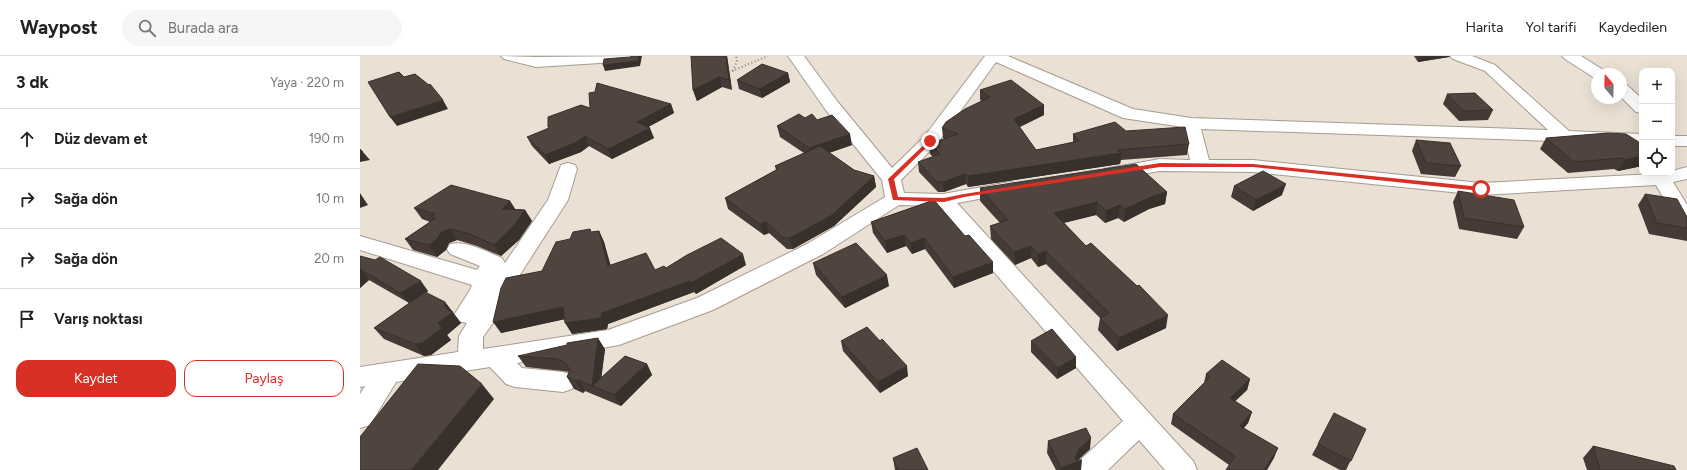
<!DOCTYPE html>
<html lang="tr">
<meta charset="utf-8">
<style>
:root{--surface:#fff;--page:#f6f6f6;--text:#222;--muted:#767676;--line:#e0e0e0;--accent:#d93025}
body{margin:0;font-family:Figtree,sans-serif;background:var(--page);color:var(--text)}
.controls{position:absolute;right:12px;top:12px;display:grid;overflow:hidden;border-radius:8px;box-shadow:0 4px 16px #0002}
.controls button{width:36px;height:36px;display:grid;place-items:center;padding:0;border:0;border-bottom:1px solid var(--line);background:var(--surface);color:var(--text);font:20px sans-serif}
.compass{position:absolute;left:1231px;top:12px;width:36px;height:36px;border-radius:50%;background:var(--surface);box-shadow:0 4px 16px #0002;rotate:341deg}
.stop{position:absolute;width:12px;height:12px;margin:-9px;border:3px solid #d93025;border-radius:50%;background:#fff}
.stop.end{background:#d93025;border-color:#fff;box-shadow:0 1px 4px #0008}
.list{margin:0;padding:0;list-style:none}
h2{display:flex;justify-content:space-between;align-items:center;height:52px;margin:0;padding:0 16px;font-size:17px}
h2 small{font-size:13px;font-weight:400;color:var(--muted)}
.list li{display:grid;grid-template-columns:26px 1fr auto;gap:12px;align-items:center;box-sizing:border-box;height:60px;padding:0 16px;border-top:1px solid var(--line)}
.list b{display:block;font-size:15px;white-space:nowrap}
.list em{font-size:13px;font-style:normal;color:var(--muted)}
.actions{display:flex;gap:8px;padding:12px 16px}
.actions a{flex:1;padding:9px 0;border:1px solid var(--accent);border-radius:12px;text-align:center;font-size:14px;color:var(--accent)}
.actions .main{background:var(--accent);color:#fff}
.icon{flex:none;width:22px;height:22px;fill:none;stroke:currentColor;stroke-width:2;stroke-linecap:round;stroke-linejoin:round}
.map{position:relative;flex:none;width:1327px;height:414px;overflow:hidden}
header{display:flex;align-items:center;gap:24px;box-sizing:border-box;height:56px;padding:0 20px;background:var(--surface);border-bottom:1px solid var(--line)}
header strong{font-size:19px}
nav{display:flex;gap:22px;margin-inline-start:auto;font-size:14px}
.search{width:280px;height:36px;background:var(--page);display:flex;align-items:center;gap:10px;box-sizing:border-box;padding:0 14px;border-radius:22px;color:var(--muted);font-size:15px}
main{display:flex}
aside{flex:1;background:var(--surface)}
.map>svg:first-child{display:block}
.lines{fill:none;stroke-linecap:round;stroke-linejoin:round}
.minor-casing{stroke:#a59c91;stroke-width:2}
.path{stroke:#888179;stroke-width:2;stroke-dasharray:1 2.5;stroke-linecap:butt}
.minor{fill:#fff;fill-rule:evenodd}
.wall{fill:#453a35}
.shaded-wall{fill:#38302b}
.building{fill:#50443e;stroke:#38302b}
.route{fill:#d93025}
</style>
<header>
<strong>Waypost</strong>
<div class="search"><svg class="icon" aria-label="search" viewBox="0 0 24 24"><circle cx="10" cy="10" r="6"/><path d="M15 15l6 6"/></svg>Burada ara</div>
<nav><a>Harita</a><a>Yol tarifi</a><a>Kaydedilen</a></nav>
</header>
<main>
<aside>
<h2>3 dk<small>Yaya · 220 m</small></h2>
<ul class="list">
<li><svg class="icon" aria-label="ahead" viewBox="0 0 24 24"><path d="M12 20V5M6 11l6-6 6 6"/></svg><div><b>Düz devam et</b></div><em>190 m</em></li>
<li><svg class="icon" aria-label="right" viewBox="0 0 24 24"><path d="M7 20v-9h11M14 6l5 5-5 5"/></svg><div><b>Sağa dön</b></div><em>10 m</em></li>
<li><svg class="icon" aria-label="right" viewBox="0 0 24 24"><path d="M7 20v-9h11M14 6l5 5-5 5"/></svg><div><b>Sağa dön</b></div><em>20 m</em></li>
<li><svg class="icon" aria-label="arrive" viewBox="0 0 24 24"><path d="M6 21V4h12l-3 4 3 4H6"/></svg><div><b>Varış noktası</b></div></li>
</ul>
<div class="actions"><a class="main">Kaydet</a><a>Paylaş</a></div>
</aside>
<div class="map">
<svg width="1327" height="414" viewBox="0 0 1327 414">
<rect width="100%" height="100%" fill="#eae0d4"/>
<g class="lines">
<!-- minor casing -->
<g class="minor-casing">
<path id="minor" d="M141,0L176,1L280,0L277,3L272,5L176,11L144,3Z
M428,0H444L477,45L532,112L564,81L625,0H648L773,53L831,62L1188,74L1125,15L1093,3L1090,0H1112L1135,9L1209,75L1282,78V88L841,73L849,104H893L1121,127L1312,117V115L1327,111V123L1313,126L1327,149V174L1320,172L1296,129L1121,139L893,116L800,115L751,123L744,121L741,117L744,113L800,103L830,104L823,71L763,62L636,6L576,89L541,124L544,137L583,138L650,126L657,128L660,132L657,136L597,147L833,405L837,414H805L779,384L748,414H715L719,405L763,365L577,150L539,149L463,198L353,254L259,289L157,307L162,312L203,316L212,319L216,326L212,333L203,336L155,331L146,328L130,311L36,326L10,369L0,372V338L5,330L0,331V311L98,296L99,280L107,267L98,265L94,259L110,234L112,229L0,194V180L117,214L120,210L90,198L87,193L90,188C107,184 127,196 142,202L145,207L188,144L201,109L208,107L215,109L217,113L208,144L152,231L142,254L123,281V293L248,274L337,242L447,188L525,141L522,124L465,53Z
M1202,0H1221L1245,15L1247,18H1237V22L1233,21L1205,3Z
M1261,27L1267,29L1282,43V57L1276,56L1261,41Z
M1312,80H1327V90H1312Z"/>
</g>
<!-- path -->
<path class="path" d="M372,15L408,0
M373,15L377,5L376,0"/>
<!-- minor -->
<use href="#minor" class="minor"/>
</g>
<!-- wall -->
<path class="wall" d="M367,0L372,34L362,31L337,45L333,34Z
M1054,0H1090L1089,1L1058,6Z
M428,17L430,26L402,42L379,33L377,24Z
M620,34L684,49V59L659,71L676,94L713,86V78L766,75L829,88L827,99L761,104L760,108L608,131L606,128L584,136H578L559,116L558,106L573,101L570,98L569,88L584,83L583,82L582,72L622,45L620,44Z
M1087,38L1133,54L1128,64L1099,65L1083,48Z
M311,48L314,57L288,71L294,82L252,103L229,90L221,96L189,108L172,90L167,81L189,73L188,71L230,52Z
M445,62L457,64L492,89L469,97L494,114L514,120L516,131L474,170L433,193H427L409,177L404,179L368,153L365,142L416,114L415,110L444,97L420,81L417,70Z
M1186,82L1282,88V110L1258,115L1254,113L1208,117L1180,93Z
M1056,84L1101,110L1095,121L1061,118L1052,95Z
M874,130L922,139L893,155L871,141Z
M620,132L807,136L805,148L789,153L764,166L758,162L745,167L736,159L704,167L806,272L757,295L738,274L740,262L686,208L678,211L671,202L655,209L631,183L630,170L640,167L620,145Z
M1098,135L1164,171L1157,183L1099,173L1093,146Z
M1285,138L1327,161V185L1289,178L1278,149Z
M574,144L633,217L594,232L565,193L552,198L546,190L527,197L513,177L511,166Z
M150,145L155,153L165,154L172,165L159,184L141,200L117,190L97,184L89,187L86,194L77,201L53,194L45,183L70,166L62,163L54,152Z
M239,175L244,186L250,210L295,214L306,212L386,209L336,238L334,236L248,268L247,273L212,278L205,263L141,277L182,215L231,176Z
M0,200L68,235L66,237L85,246L101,267L87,279L91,284L71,299L64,300L24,283L14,272L53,245L49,247L9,224L0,232Z
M453,207L529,230L485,252L456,219Z
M481,285L548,320L520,337L483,295Z
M671,285L716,312L697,323L671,296Z
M245,293L241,321L287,308L292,319L261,350L225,335L223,337L214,333L207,321L209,316L203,315L166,311L158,300Z
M846,318L890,323L887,334L875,345L892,356L888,367L884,372L914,402L869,409L811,368L813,358L844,327Z
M1006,373L986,414H980L952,399L958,388Z
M688,385L730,393L718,404L721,414H696L687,397Z
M1233,390L1316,414H1227L1223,402Z
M533,402L568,414H535Z"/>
<!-- shaded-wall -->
<path class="shaded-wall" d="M279,0H282L280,10L245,15L243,9Z
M366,0H367L372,34L369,24Z
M1065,0H1090L1089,1L1058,6L1060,1Z
M428,17L430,26L402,42L400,33Z
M359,21L362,31L337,45L333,34Z
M83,44L88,53L37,70L30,61Z
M311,48L314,57L281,75L277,66Z
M684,49V59L654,74V63Z
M290,72L294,82L252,103L248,93Z
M490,78L492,89L451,103L449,92Z
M225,80L229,90L221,96L189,108L185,99Z
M0,96H3L10,104L0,106Z
M761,97L760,108L608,131V120Z
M1282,100V110L1258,115L1265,104Z
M605,118L606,128L584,136L583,126Z
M514,120L516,131L474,170L433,193L430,182Z
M926,128L922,139L893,155L896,144Z
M807,136L805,148L789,153L764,166L765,153L791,141Z
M0,137L8,149L0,152Z
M150,145L157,156L142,153Z
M737,146L736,159L694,169V157Z
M760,149L758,162L745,167L746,155Z
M165,154L172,165L159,184L141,200L134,189Z
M406,166L409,177L404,179L400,168Z
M90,173L97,184L89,187L86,194L77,201L69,189L81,176Z
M239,175L244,186L254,221L248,210Z
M544,179L546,190L527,197L525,185Z
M564,182L565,193L552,198L551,187Z
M671,190V202L655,209L654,196Z
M686,195V208L678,211V198Z
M383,198L386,209L336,238L331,227Z
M633,206V217L594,232L593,221Z
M0,213L9,224L0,232Z
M527,219L529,230L485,252L482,241Z
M61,225L68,235L49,247L40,237Z
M330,225L334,236L248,268L247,273L212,278L205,267L242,257Z
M85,246L101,267L87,279L91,284L71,299L64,300L55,288L78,267Z
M203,251L210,262L141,277L133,266Z
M808,259L806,272L757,295L759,282Z
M238,282L245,293L240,333L232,330Z
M716,301V312L697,323L698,312Z
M287,308L292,319L261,350L254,339Z
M547,310L548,320L520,337L518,326Z
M890,323L887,334L867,353L870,342Z
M218,324L225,335L223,337L216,325Z
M122,328L134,343L78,414H51Z
M892,356L888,367L876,380L880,370Z
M731,382L730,393L718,404L717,406L722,404L721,414H701V412L715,402L719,393Z
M918,392L914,402L907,414H904Z"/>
<!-- building -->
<path class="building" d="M273,0H279L278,5L243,9L244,3L270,1Z
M331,0H366L369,24L359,21L333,34Z
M402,8L428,17L400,33L377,24Z
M39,16L44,21L55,18L69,29L70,28L83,44L30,61L8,26Z
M651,24L684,49L654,63L676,94L719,85L713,78L755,66L766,75L825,71L829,88L757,94L761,97L608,120L605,118L583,126H577L558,106L580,98L569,88L598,78L582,72L586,66L605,53L630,41L620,34Z
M237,27L311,48L277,66L290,72L248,93L225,80L217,86L185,99L167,81L189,72L188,71V61L221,49L230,52L229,37L235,36Z
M1115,37L1133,54L1104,55L1087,38Z
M439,58L445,62L452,58L457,64L472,59L490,78L449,92L417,70Z
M1248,77L1266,78L1282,88V100L1265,104L1261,102L1214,106L1186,82Z
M1056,84L1090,87L1101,110L1066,107Z
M460,90L494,114L514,120L472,159L430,182H424L406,166L400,168L365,142L418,113L415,110Z
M0,93L3,96H0Z
M776,108L807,136L791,141L765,153L760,149L746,155L737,146L694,157L726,190L731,187L777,230L779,229L808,259L759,282L740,262L749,257L686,195L678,198L671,190L654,196L630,170L648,164L620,132Z
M903,115L926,128L896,144L874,130Z
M91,129L150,145L142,153L165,154L152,172L134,189L110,178L90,173L81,176L78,182L69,189L45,183L76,162L71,161L75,158L54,152Z
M1098,135L1154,144L1164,171L1104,162Z
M1285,138L1317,143L1327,161V172L1297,167Z
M574,144L605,180L609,179L633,206L593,221L564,182L551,187L544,179L525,185L511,166Z
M230,173L231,176L239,175L248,210L286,197L295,214L304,210L306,212L327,199L361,182L383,198L331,227L330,225L242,257L241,262L205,267L203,251L133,266L141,232L146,222L182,215L196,186L210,183L213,176Z
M496,187L527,219L482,241L453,207Z
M0,200L15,204L20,201L61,225L40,237L0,213V214Z
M65,236L85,246L84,248L88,254L93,256L78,267L82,272L62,287L55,288L14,272Z
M507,271L520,285L522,283L547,310L518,326L481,285Z
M692,273L716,301L698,312L671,285Z
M238,282L232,330L265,300L287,308L254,339L218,324L216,325L207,321L210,314L205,306L196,303L158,300L207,289V287Z
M862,304L890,323L870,342L892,356L880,370L918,392L904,414H866L875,400L813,358L850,321L846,318Z
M58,308L100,310L122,328L51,414H0V381Z
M974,357L1006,373L991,405L958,388Z
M726,372L731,382L719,393L715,402L716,404H722L701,412L688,385Z
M1233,390L1314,410L1316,414H1240Z
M557,392L568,414H538L533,402Z"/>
<!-- route -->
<path class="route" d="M570,83L572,85V86L534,123L538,141L584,142L604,138L800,107L893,108L1121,131L1123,133L1121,135L893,111H800L604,141L584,146L533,144L528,123Z"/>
</svg>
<div class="controls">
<button>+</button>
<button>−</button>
<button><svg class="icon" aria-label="locate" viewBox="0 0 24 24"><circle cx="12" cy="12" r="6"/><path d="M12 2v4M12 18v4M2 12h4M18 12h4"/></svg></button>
</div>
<svg class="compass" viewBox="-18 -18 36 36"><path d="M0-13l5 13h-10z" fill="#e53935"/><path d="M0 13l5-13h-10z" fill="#767676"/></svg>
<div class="stop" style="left:1121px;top:133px"></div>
<div class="stop end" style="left:570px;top:85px"></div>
</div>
</main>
